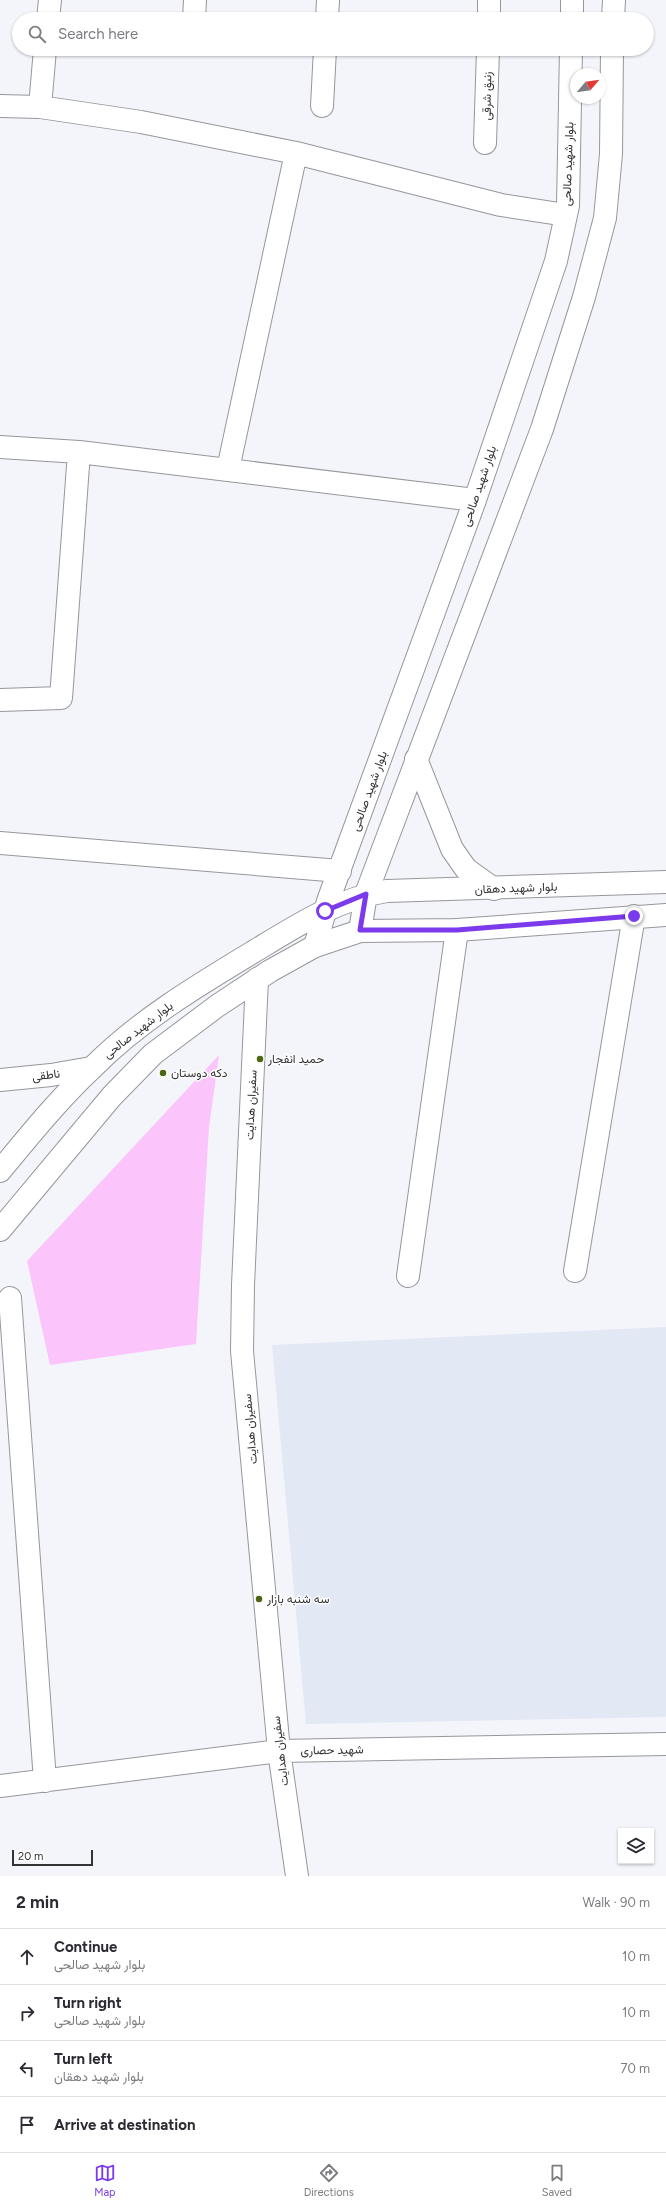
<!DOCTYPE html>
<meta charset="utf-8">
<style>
:root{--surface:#fff;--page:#f7f7f7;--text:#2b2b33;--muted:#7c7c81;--line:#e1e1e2;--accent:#7c3aed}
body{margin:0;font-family:Figtree,Vazirmatn,sans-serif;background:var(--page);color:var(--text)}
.controls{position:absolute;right:12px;bottom:12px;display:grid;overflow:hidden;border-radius:0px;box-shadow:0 1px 3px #0004}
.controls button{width:36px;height:36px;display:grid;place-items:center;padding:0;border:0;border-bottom:1px solid var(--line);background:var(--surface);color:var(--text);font:20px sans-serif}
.compass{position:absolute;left:570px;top:68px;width:36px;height:36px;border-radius:50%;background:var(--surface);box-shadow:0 1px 3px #0004;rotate:61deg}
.scale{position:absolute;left:12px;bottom:10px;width:81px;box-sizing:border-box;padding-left:4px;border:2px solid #333336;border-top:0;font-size:11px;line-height:14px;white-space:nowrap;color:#333336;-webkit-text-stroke:3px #fff;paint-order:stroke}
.stop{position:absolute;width:12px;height:12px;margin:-9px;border:3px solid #7c3aed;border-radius:50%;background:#fff}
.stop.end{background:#7c3aed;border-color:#fff;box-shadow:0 1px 4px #0008}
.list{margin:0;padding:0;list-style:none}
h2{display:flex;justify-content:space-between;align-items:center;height:52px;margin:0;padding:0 16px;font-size:17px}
h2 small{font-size:13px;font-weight:400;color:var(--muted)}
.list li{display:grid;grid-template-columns:26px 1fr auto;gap:12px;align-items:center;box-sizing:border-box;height:56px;padding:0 16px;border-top:1px solid var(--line)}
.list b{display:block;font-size:15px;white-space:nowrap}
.list p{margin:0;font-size:13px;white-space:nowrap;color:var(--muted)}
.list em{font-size:13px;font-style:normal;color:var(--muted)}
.icon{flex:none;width:22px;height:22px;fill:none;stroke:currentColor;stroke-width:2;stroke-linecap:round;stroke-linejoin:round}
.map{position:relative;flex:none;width:666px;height:1876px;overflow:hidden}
.search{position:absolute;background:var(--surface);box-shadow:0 1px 3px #0004;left:12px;right:12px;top:12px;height:44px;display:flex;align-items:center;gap:10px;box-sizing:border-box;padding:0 14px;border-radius:22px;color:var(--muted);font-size:15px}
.sheet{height:276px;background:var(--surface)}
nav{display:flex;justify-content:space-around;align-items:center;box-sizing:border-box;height:56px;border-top:1px solid var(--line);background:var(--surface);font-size:11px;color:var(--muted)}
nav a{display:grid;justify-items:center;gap:2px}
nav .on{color:var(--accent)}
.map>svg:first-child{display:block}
.built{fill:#e3e8f5}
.green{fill:#fbc5fb}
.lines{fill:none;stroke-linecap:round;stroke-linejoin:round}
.minor-casing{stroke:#95979c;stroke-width:24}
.major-casing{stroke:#95979c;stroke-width:24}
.minor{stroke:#fff;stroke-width:22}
.major{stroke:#fff;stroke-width:22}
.route{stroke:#7c3aed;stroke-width:5}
.poi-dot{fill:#4e6513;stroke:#fff;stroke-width:1.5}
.labels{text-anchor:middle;stroke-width:3;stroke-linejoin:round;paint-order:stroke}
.street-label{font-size:12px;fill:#333336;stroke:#fff}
.poi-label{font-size:12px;fill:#333336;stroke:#fff;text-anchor:start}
</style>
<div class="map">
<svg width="666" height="1876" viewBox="0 0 666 1876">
<rect width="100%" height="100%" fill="#f3f5fb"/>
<!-- built -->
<path class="built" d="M666,1327V1717L306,1724L272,1345Z"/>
<!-- green -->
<path class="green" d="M219,1055L209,1127L196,1344L50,1365L27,1261Z"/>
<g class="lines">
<!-- minor casing -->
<g class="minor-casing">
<path id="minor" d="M48,19L50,0
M194,19L195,0
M327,19L328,0
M489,19V0
M572,19V0
M613,19L614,0
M0,106L40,107L141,122L296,153L501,205L566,215
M322,106L325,49
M40,107L45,49
M485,143L488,49
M0,447L79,452L475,500
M228,469L296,153
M0,700L61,698L79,452
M416,759L452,849L466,869L494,889
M0,843L340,871
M360,931L366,894L542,429L584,297L605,218L611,154L612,49
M315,946L328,901L475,500L556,261L568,206L571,49
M257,979L243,1285L242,1351L279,1751L297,1876
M0,1080L51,1075L91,1068
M575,1271L634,916
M408,1276L457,930
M10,1298L45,1781
M0,1786L279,1751L666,1744"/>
</g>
<!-- major casing -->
<g class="major-casing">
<path id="major" d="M0,1171C29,1136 58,1100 91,1069C139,1020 200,984 258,949C299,924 340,898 387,891L666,882
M0,1230L112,1096L153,1054L217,1006L270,971L315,946L360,931L457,930L666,915"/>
</g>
<!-- minor -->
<use href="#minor" class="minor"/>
<!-- major -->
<use href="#major" class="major"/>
</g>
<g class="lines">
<!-- route -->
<path class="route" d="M325,911L366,894L360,930H457L634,916"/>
</g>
<!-- markers -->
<g class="poi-dot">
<circle cx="260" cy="1059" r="4"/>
<circle cx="163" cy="1073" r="4"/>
<circle cx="259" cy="1599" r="4"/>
</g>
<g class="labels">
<!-- street labels -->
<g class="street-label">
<text transform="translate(487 96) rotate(-89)" y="4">زنبق شرقی</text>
<text transform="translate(568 164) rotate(-88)" y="4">بلوار شهید صالحی</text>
<text transform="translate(479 486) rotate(-71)" y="4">بلوار شهید صالحی</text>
<text transform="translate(369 791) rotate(-70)" y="4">بلوار شهید صالحی</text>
<text transform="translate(516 888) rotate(-2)" y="4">بلوار شهید دهقان</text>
<text transform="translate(138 1030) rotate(-38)" y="4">بلوار شهید صالحی</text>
<text transform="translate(46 1075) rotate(-7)" y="4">ناطقی</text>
<text transform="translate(251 1105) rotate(-87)" y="4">سفیران هدایت</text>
<text transform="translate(250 1429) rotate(-95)" y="4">سفیران هدایت</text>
<text transform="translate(332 1750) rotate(-1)" y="4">شهید حصاری</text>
<text transform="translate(280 1751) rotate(-97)" y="4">سفیران هدایت</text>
</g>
<!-- poi labels -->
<g class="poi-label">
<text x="268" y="1063">حمید انفجار</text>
<text x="171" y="1077">دکه دوستان</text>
<text x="267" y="1603">سه شنبه بازار</text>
</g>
</g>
</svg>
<div class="controls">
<button><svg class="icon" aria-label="layers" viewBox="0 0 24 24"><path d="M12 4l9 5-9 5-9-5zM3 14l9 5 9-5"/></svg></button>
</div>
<svg class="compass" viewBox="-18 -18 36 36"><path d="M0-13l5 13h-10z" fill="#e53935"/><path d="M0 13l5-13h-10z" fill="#7c7c81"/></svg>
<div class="scale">20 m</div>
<div class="stop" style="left:325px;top:911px"></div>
<div class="stop end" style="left:634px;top:916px"></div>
<div class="search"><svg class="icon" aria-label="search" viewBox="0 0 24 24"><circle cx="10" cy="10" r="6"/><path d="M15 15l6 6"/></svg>Search here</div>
</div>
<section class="sheet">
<h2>2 min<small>Walk · 90 m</small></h2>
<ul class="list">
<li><svg class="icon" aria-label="ahead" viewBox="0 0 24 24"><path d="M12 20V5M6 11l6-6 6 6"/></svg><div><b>Continue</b><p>بلوار شهید صالحی</p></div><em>10 m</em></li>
<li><svg class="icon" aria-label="right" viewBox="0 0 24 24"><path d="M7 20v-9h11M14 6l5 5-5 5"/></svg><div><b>Turn right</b><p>بلوار شهید صالحی</p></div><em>10 m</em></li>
<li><svg class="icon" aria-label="left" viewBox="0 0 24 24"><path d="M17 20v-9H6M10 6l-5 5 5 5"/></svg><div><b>Turn left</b><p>بلوار شهید دهقان</p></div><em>70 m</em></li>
<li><svg class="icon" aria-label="arrive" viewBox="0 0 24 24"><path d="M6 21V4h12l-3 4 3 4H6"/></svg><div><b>Arrive at destination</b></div></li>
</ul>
</section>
<nav>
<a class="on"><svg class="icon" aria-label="map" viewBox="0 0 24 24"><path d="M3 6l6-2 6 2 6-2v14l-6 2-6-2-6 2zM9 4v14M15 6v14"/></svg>Map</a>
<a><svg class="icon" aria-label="directions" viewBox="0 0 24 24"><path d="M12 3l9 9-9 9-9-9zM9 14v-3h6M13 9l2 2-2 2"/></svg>Directions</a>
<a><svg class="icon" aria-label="saved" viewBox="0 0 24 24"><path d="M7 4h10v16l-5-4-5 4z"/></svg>Saved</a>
</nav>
